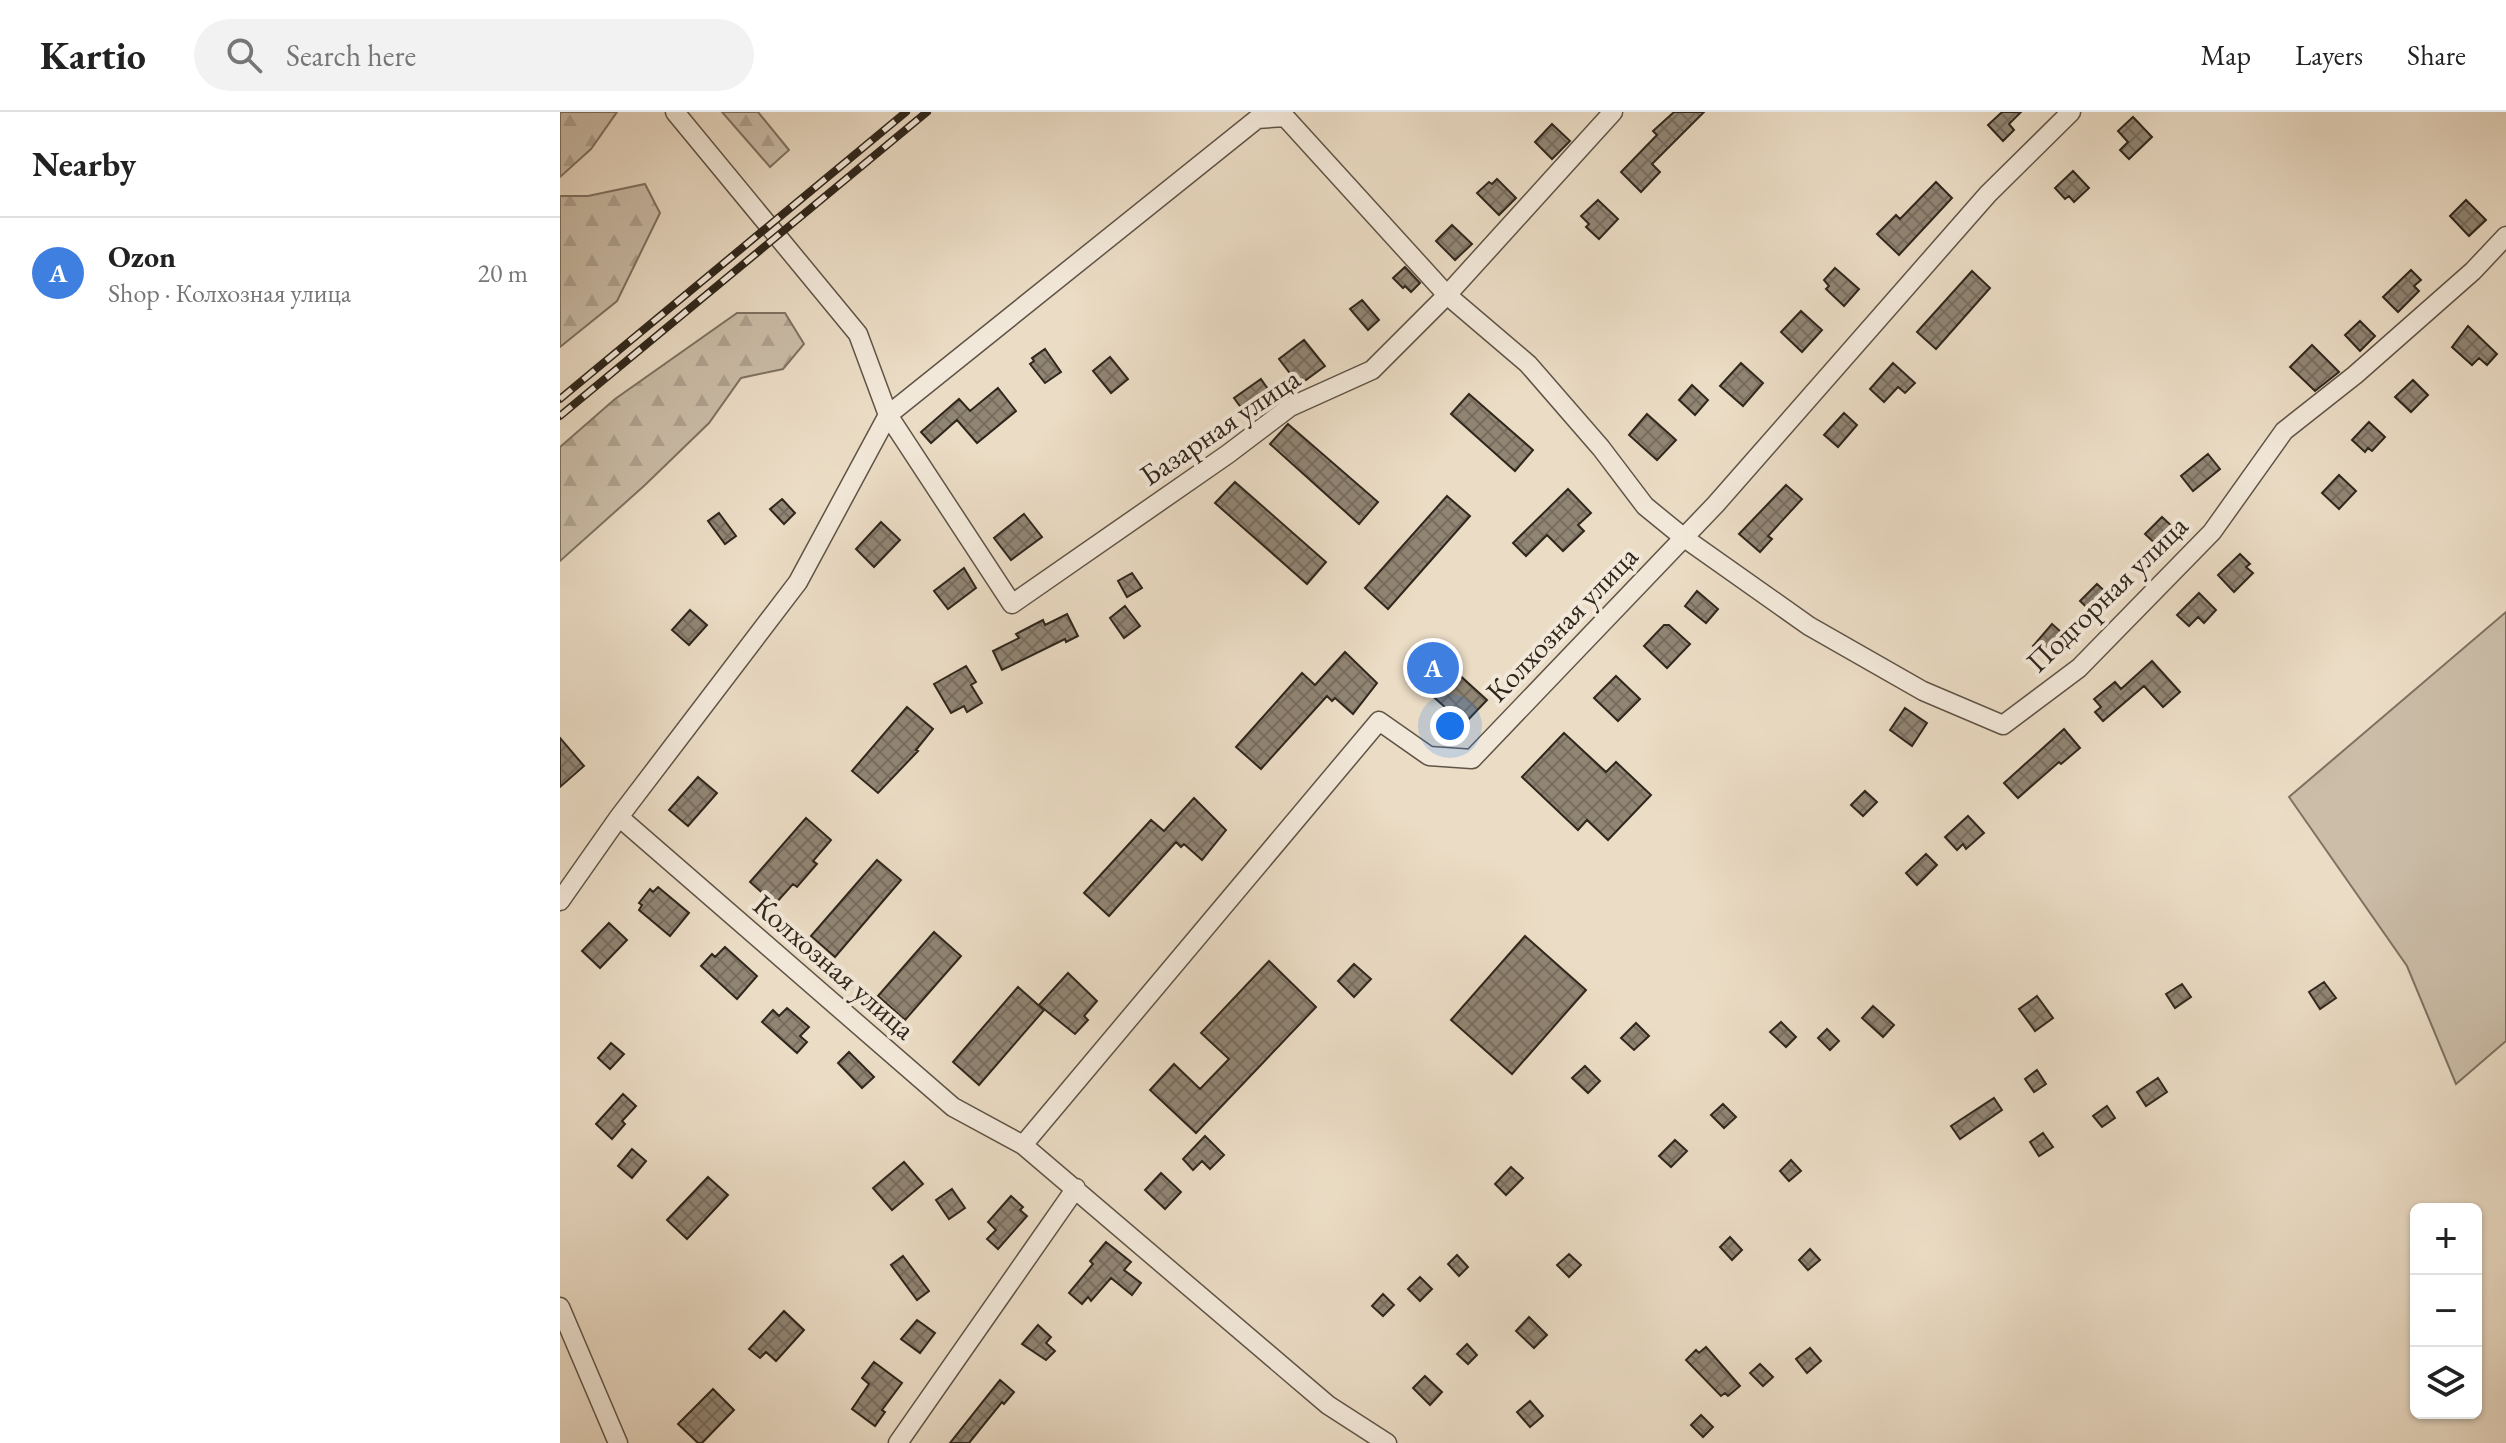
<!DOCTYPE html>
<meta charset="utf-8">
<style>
:root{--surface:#fff;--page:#f2f2f2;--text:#222;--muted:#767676;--line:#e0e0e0;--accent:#0f766e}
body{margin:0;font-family:"EB Garamond",serif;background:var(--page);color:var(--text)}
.controls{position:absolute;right:24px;bottom:24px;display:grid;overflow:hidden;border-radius:12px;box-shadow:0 2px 6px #0004}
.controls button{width:72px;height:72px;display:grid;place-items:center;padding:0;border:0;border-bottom:2px solid var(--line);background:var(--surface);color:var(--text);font:40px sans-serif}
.you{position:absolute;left:890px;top:614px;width:28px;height:28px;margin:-20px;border:6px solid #fff;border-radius:50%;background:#1a73e8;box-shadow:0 0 0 12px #1a73e833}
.badge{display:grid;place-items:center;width:52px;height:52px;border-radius:50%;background:var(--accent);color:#fff;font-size:26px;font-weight:700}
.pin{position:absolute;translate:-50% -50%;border:4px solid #fff;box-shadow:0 2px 8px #0006}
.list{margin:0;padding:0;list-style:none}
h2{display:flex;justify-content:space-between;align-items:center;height:104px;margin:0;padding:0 32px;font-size:34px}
h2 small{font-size:26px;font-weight:400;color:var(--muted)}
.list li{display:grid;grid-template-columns:52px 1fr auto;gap:24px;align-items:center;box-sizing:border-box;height:112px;padding:0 32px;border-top:2px solid var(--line)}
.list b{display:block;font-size:30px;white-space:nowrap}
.list p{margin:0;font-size:26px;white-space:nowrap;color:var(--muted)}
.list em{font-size:26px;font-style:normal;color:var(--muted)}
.icon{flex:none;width:44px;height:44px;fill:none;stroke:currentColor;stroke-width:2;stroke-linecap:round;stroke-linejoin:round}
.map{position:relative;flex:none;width:1946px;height:1331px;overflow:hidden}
header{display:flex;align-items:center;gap:48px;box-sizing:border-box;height:112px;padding:0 40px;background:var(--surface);border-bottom:2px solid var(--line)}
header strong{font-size:38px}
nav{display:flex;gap:44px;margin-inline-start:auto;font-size:28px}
.search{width:560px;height:72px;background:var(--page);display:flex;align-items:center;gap:20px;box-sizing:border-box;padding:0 28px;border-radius:44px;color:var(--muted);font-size:30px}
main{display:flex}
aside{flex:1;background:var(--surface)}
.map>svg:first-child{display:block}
.green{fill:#cbbda8;stroke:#7e7262;stroke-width:2}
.forest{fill:url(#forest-firs);stroke:#7e7262;stroke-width:2}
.building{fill:url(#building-cross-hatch);stroke:#30271c;stroke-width:2}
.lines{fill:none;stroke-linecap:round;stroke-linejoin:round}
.minor-casing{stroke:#5f5446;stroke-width:21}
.minor{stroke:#f2e8d9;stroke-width:18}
.rail-casing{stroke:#30271c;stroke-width:8}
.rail{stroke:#f2e8d9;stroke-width:5;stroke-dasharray:15;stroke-linecap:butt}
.labels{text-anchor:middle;stroke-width:8;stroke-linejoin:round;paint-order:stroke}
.street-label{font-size:30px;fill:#30271c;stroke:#f2e8d9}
</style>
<header>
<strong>Kartio</strong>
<div class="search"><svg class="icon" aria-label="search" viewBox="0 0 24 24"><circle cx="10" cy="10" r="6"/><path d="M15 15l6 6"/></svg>Search here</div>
<nav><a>Map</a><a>Layers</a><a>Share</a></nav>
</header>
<main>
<aside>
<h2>Nearby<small></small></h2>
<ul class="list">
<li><span class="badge" style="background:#3f7fe0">A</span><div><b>Ozon</b><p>Shop · Колхозная улица</p></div><em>20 m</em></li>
</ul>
</aside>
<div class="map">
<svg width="1946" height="1331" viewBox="0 0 1946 1331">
<defs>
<pattern id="forest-firs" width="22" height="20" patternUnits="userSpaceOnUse" patternTransform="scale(2)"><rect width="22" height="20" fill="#cbbda8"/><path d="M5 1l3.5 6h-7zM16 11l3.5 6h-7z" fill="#afa290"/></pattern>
<pattern id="building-cross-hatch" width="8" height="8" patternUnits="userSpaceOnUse" patternTransform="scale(2)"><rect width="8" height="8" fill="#918574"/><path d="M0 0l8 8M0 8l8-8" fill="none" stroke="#776d5e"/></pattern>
</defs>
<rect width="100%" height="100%" fill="#ebdcc5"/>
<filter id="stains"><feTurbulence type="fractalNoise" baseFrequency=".0025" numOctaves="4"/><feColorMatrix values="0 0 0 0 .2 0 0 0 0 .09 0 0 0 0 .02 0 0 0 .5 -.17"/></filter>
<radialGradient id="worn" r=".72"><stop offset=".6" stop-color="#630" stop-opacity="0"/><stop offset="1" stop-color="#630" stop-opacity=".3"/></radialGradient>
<!-- green -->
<path class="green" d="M1946,500V929L1896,972L1847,854L1729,685Z"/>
<!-- forest -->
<path class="forest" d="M2,0H57L31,37L0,65V1Z
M162,0H198L229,38L210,55Z
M85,72L100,101L57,189L0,235V84H28Z
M177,201H225L244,232L223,257L181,266L149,311L85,373L0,449V335L55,287Z"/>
<!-- building -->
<path class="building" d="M1114,0H1144L1092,52L1100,60L1081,80L1061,60L1097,23L1093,19Z
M1442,0H1461L1449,12L1454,18L1443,29L1428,13Z
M1573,5L1592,25L1569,47L1560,38L1568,30L1558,19Z
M992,12L1010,29L992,47L975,30Z
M1513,59L1529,76L1514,90L1509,84L1505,87L1495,76Z
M937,67L956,86L939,103L917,81L929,70L932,72Z
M1376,70L1392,86L1339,143L1317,122L1336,103L1340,107Z
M1038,88L1058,107L1039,127L1026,115L1029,112L1021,104Z
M1906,88L1926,108L1909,124L1890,104Z
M892,113L912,132L895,148L876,129Z
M845,155L860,171L851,180L845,174L843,176L833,166Z
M1275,156L1299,177L1284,194L1266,177L1269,174L1264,168Z
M1851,158L1861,168L1854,174L1859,179L1838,200L1823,185Z
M1412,159L1430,176L1376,237L1357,220Z
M802,188L819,208L808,218L790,197Z
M1241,199L1262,218L1242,240L1221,220Z
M1800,209L1815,224L1800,239L1785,223Z
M1908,214L1937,242L1927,253L1919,246L1912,253L1892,235Z
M744,228L765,254L739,273L719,247Z
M1752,233L1779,260L1755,279L1730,255Z
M485,237L501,260L485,271L470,252L474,249L472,246Z
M550,245L568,267L551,281L533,259Z
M1181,251L1203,271L1183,294L1160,274Z
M1333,251L1355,271L1345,281L1338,275L1324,290L1310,277Z
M701,267L716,289L690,308L674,286Z
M1853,268L1868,283L1851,300L1835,285Z
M1132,273L1148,288L1135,303L1119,288Z
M438,276L456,299L417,331L397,308L371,331L361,320L399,287L410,299Z
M909,282L973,338L955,359L891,302Z
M1284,301L1297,313L1278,335L1264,323Z
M1087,302L1116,328L1097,348L1069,323Z
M1809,310L1825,325L1812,339L1808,336L1805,340L1792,328Z
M728,312L818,390L799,412L710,332Z
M1648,342L1660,357L1633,379L1621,364Z
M1779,363L1796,379L1779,397L1762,381Z
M675,370L766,450L747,472L655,391Z
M1226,373L1242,387L1208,424L1212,427L1200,440L1179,422Z
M1008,377L1031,401L1018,413L1024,419L1003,439L987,423L966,444L953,431Z
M887,384L910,404L828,497L805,476Z
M222,387L235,401L224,412L210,397Z
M159,401L176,424L165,432L148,409Z
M464,402L482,425L451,448L434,426Z
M1602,405L1616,418L1599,435L1585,422Z
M321,410L340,428L314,455L296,437Z
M1680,442L1690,452L1686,455L1693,461L1674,480L1658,463Z
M404,456L416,476L388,497L374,479Z
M572,461L582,476L567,485L558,469Z
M1537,472L1550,484L1534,502L1520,489Z
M1137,479L1158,497L1146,511L1125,494Z
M1639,481L1656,498L1644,511L1638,505L1629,514L1617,503Z
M565,494L580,514L564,526L550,506Z
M130,498L147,513L129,533L112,518Z
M507,502L518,524L506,530L505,527L442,558L433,539L459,526L456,522L483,508L485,513Z
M1492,512L1510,528L1491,550L1473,534Z
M1104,513H1109L1130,532L1107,556L1084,534Z
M873,539L927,588L904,612L850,564Z
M785,540L817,571L793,602L775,586L772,589L767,584L701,657L676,635L742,561L755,573Z
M1592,549L1620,580L1603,595L1584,574L1543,609L1535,600L1541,595L1534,587L1555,570L1561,577Z
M406,554L416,570L411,573L422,591L407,600L404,594L391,601L374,572Z
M1056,564L1080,587L1058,609L1034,586Z
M347,595L373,617L356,638L358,639L318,681L292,659Z
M1345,596L1367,611L1352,634L1330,618Z
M1504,617L1520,636L1501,652L1499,650L1458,686L1444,671Z
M1004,621L1046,660L1056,650L1091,683L1048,728L1027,708L1018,718L962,665Z
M0,626L24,654L0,675Z
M138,665L157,681L128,714L109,698Z
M1305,679L1317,690L1303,704L1291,693Z
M634,686L666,718L642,748L624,732L621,735L616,730L549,804L524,781L591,708L604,719Z
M1408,704L1424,721L1406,737L1403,732L1397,738L1385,725Z
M246,706L271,728L253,749L257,752L237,775L233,772L215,792L190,770Z
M1366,742L1377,753L1357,773L1346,761Z
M317,748L341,768L275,845L251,824Z
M98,775L129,801L110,824L79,798L82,793L79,791L90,777L93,780Z
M49,811L67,828L40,856L22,839Z
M374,820L401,844L345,908L318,884Z
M965,824L1026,878L952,962L891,908Z
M165,835L197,864L177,887L141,854L152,842L155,845Z
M709,849L756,895L636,1021L590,978L614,952L640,977L669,947L641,921Z
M794,852L811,867L794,885L778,869Z
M508,861L537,889L524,904L528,908L515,922L479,893Z
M1764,870L1776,886L1760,897L1749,880Z
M1622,872L1631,885L1615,896L1606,882Z
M458,875L484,898L419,973L393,950Z
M1477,884L1493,906L1475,919L1459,897Z
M1313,894L1334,913L1323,925L1302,906Z
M227,896L249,915L240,924L247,930L237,941L202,910L213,898L219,904Z
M1221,910L1236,925L1226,935L1210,920Z
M1076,911L1089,924L1074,938L1061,926Z
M1267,917L1279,929L1270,938L1258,926Z
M51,931L64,942L50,957L38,946Z
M289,940L314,965L302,976L278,951Z
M1025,954L1040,969L1028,981L1012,966Z
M1477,958L1486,972L1474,980L1465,967Z
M1598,966L1607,980L1586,994L1577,980Z
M63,982L76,994L62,1009L65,1012L52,1027L36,1012Z
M1434,986L1442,998L1400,1027L1391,1014Z
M1163,992L1176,1005L1164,1016L1151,1003Z
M1547,994L1555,1006L1542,1015L1533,1004Z
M1483,1021L1493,1035L1479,1044L1470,1030Z
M645,1024L664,1043L650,1057L642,1049L633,1058L623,1047Z
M1115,1028L1127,1039L1111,1055L1099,1044Z
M72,1037L86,1049L72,1066L58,1054Z
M1231,1048L1241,1059L1229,1069L1220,1059Z
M344,1050L363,1072L332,1098L313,1076Z
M951,1055L963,1066L946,1083L935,1072Z
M601,1061L621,1080L605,1097L585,1078Z
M148,1065L168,1083L127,1127L107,1108Z
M392,1077L405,1096L389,1107L376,1088Z
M451,1084L463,1095L460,1098L467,1104L438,1137L427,1127L436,1118L428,1110Z
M1170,1125L1182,1138L1172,1148L1160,1135Z
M546,1130L571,1150L564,1158L581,1171L572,1183L551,1166L531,1189L528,1185L522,1192L509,1181L533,1152L530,1149Z
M1250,1137L1260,1148L1248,1158L1239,1148Z
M1009,1142L1021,1153L1009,1165L997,1153Z
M897,1143L908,1155L899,1164L888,1152Z
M343,1144L369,1179L357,1188L331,1153Z
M860,1165L872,1177L860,1189L848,1177Z
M823,1182L834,1193L823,1204L812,1194Z
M224,1199L244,1218L216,1249L206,1240L200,1246L189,1237Z
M969,1205L987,1223L974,1236L956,1219Z
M357,1208L375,1221L360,1241L341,1227Z
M478,1213L491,1225L486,1231L495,1239L486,1248L462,1232Z
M907,1232L917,1243L908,1252L897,1242Z
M1146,1235L1180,1274L1168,1284L1165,1281L1161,1284L1126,1248L1136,1238L1139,1241Z
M1250,1236L1261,1249L1247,1261L1236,1247Z
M314,1250L342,1271L322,1298L325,1300L315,1314L292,1297L309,1272L302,1266Z
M1200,1252L1213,1265L1203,1274L1190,1261Z
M865,1264L882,1280L870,1293L853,1276Z
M440,1268L454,1280L444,1292L442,1290L409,1331H390Z
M153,1277L174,1298L142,1331H138L118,1312Z
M970,1289L983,1304L970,1315L957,1300Z
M1141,1303L1153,1315L1143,1325L1131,1313Z"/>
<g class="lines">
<!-- minor casing -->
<g class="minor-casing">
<path id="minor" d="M1053,0L887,183L812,258L730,295L668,342L452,492L328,303L697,7L725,5L887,183L968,252L1041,336L1085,394L1123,425L1249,514L1363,579L1443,613L1519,556L1652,420L1724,319L1795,263L1913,159L1946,124
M59,705L393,995L463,1033L768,1293L827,1331
M0,789L59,705L238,470L328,303L298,222L115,0
M463,1033L819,609L869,644L912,647L1156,392L1428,82L1511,0
M0,1195L58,1331
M338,1331L516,1076"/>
</g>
<!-- minor -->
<use href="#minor" class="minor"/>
<!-- rail casing -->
<g class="rail-casing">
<path id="rail" d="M0,287L346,0
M0,304L367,0"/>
</g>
<!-- rail -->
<use href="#rail" class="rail"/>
</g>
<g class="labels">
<!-- street labels -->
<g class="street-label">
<text transform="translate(660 315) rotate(-34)" y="10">Базарная улица</text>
<text transform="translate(1547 482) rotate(-44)" y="10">Подгорная улица</text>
<text transform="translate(1002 512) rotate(-46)" y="10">Колхозная улица</text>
<text transform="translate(274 855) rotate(41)" y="10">Колхозная улица</text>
</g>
</g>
<rect width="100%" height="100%" filter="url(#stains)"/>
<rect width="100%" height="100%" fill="url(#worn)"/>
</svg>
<div class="controls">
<button>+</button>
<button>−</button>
<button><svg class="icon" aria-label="layers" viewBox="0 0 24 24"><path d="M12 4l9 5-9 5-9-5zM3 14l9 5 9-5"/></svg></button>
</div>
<div class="you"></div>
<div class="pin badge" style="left:873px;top:556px;background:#3f7fe0">A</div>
</div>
</main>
